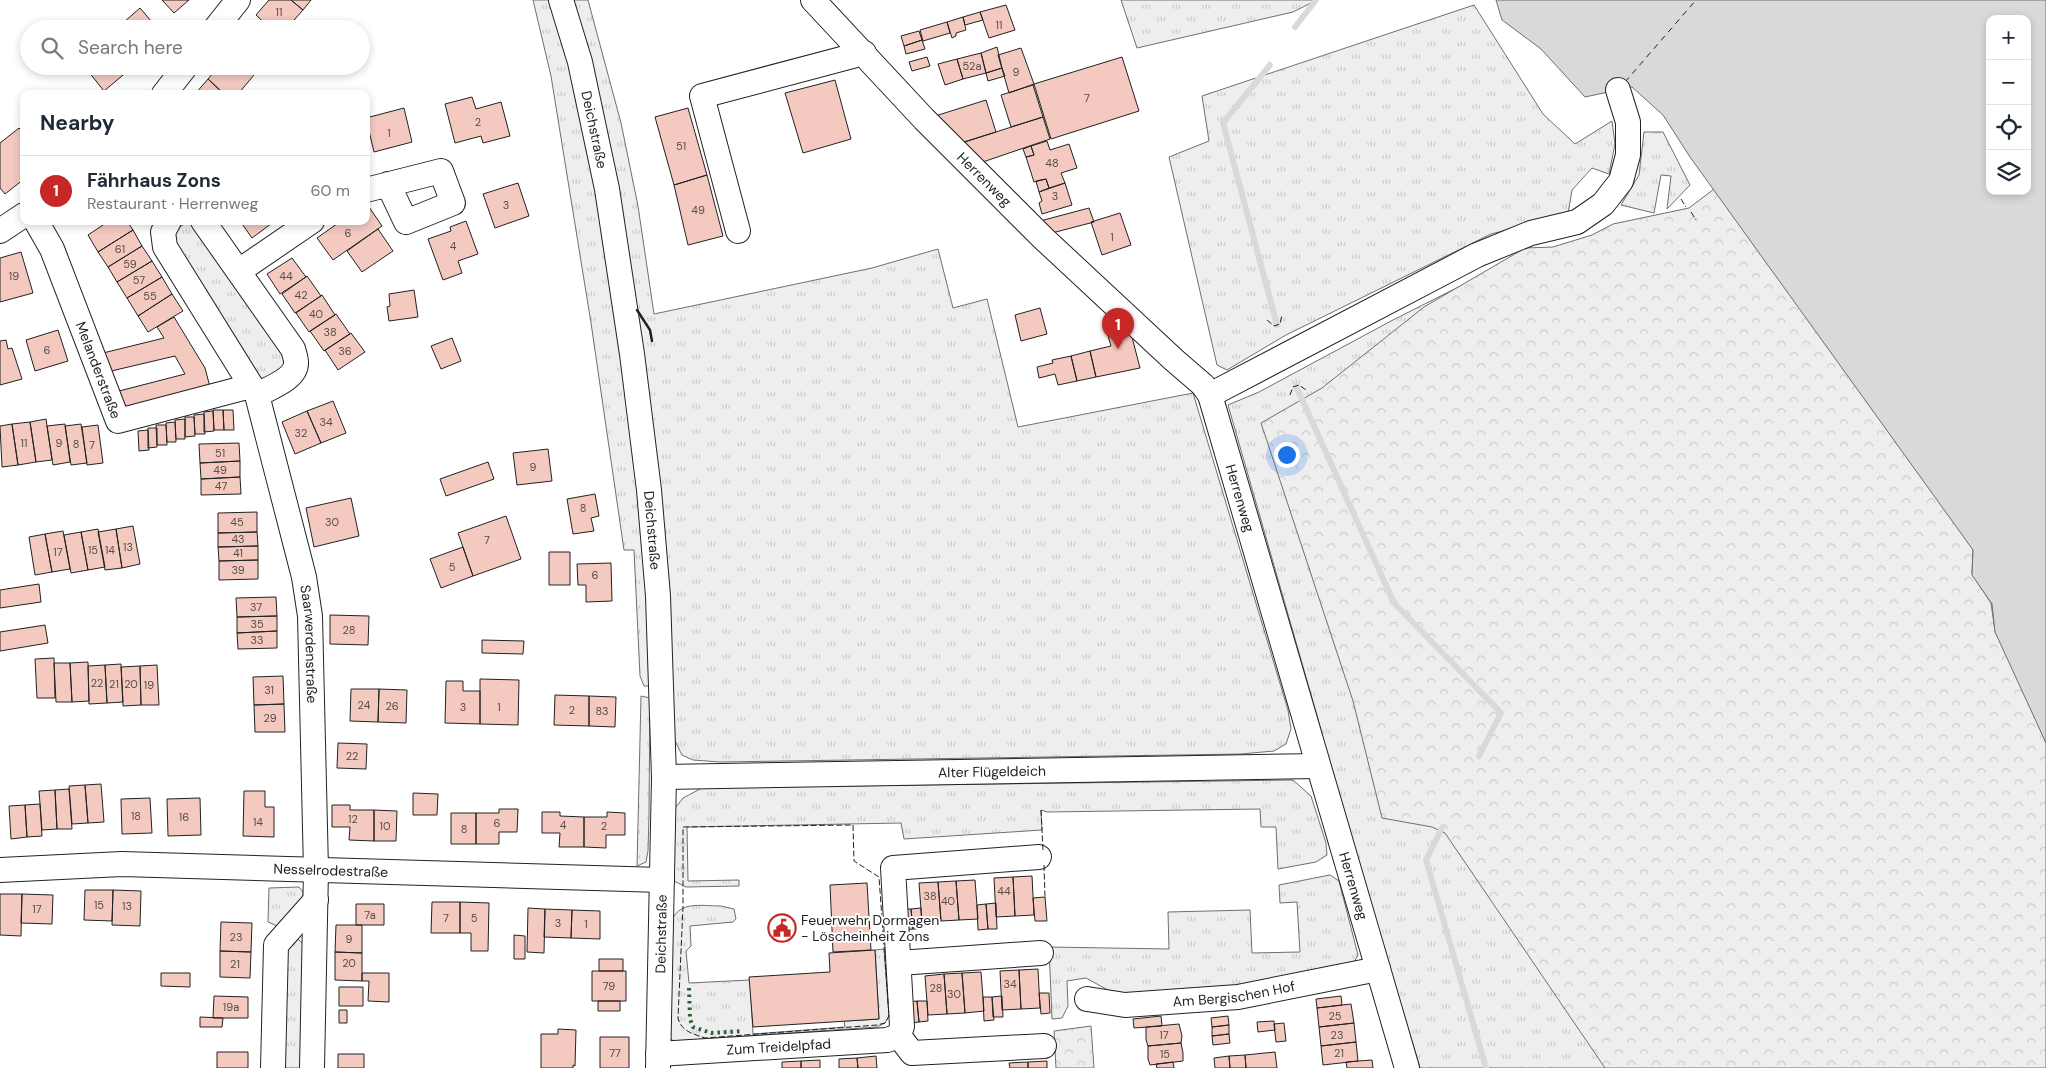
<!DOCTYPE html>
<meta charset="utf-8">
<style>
:root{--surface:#fff;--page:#f2f2f3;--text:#1f2937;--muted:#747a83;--line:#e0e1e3;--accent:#c62828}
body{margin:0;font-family:"DM Sans",sans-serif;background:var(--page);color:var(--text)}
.controls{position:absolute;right:15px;top:15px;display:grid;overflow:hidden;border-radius:10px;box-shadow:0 2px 8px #0003}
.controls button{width:45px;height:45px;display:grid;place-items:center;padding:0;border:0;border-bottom:1px solid var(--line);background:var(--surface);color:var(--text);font:25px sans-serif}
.you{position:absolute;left:1286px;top:454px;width:18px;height:18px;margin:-12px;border:4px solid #fff;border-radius:50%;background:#1a73e8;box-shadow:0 0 0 8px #1a73e833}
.badge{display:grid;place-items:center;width:32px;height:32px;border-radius:50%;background:var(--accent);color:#fff;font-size:16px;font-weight:700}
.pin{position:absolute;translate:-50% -41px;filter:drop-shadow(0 1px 2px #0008)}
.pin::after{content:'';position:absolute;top:26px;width:18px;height:15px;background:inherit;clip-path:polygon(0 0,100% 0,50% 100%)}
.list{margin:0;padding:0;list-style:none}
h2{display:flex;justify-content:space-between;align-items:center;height:65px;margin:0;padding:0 20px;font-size:21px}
h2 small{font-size:16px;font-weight:400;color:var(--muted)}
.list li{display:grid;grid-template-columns:32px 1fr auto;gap:15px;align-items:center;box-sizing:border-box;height:70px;padding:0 20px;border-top:1px solid var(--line)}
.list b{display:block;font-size:19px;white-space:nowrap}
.list p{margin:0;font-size:16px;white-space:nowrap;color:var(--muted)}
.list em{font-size:16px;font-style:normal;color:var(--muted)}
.icon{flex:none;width:28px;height:28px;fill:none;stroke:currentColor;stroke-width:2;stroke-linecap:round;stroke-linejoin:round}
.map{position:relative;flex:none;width:2046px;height:1068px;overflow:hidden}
.search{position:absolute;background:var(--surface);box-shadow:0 2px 8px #0003;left:20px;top:20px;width:350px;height:55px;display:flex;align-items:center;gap:12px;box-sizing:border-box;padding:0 18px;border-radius:28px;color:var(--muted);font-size:19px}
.panel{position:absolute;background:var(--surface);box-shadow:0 2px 8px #0003;left:20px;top:90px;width:350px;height:135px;border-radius:10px}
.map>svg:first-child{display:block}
.grass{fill:url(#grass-tufts);stroke:#6f6f6f}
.park{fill:url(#park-crowns);stroke:#6f6f6f}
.water{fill:#d9d9d9;stroke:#6f6f6f;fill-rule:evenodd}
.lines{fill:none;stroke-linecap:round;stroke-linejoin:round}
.stream{stroke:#d9d9d9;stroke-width:6}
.ferry{stroke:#222;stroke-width:1;stroke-dasharray:6 5;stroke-linecap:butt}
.building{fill:#f3c9c0;stroke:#222}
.minor-casing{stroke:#222;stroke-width:26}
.minor{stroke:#fff;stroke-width:24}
.hedge{stroke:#2f5e38;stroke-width:4;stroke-dasharray:2.5 4;stroke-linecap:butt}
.fence{stroke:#222;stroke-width:1;stroke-dasharray:6 2.5;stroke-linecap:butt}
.wall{stroke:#222;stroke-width:2.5}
.labels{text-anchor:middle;stroke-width:4;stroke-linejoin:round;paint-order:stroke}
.number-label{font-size:11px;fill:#564c4a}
.street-label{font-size:14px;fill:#222;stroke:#fff}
.poi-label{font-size:14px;fill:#222;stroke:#fff;text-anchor:start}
</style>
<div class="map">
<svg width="2046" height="1068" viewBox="0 0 2046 1068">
<defs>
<pattern id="grass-tufts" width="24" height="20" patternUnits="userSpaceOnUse" patternTransform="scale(1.25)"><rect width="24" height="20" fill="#eee"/><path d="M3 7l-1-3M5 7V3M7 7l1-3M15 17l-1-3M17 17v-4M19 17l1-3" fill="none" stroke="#ccc"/></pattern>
<pattern id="park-crowns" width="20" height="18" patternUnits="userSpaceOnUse" patternTransform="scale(1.25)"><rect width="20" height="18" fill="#eee"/><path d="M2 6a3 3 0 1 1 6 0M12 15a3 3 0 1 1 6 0" fill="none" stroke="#ccc"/></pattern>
</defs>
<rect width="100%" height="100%" fill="#fff"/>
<!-- grass -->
<path class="grass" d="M533,0H551L568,55L594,166L646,535L652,686H644L640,676L634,550H624L591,323L551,76Z
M568,0H588L621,123L638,206L654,314L872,268L938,249L953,308L987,299L1018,427L1193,393L1288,710L1291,729L1286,744L1274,751L1241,754L720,762L693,760L682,755L673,737L667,626Z
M1121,0H1317L1293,12L1137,48Z
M1474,5L1543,114L1575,144L1612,121L1615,144L1609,174L1592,168L1572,190L1568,214L1491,234L1286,335L1227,370L1217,365L1169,157L1209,141L1202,96Z
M1644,132H1663L1690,185L1667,209L1671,176L1661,175L1654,213L1621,205L1639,175Z
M185,224L193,225L287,357V365L261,381L174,243C174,233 176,228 185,224Z
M1506,263L1944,1068H1420L1340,803L1318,719L1228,405L1259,392L1391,321Z
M641,696L650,698L649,816L648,851L646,862L637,866Z
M1293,780L1311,796L1326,843L1327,855L1316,862L1278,869L1276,827H1261L1260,809L1047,812L1041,810L1042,830L904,839L901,823L687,827L688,881L739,880V886L686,887L674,881L672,812L683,798L702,788Z
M1330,875L1339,881L1358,955L1353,964L1271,984L1126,1000L1086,978L1067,981L1068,1006L1062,1018L1052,1019L1049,947L1169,949L1168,912L1250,910L1252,953L1300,952L1297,902L1280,903L1279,885Z
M299,887L303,892V904L282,928L268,922L269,888Z
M721,906L734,909L736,919L733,922L690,926L691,946L686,951L689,983L750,980L753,1034L845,1027L844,1021L879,1019L875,950L884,949L889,1016L885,1023L877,1027L704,1039L674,1041L669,1038L670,924C679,900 698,906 721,906Z
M297,938L305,946L303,1068H278L280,950Z"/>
<!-- park -->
<path class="park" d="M1714,189L1973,549L1972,574L1991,603L1995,631L2021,686L2046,743V1068H1605L1445,833L1432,827L1382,818L1353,701L1261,423L1322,388L1424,307L1525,248L1553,247L1592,235L1613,224L1689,208Z
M1091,1026L1094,1068H1056L1054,1031Z"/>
<!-- water -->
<path class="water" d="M1496,0H2046V743L1995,632L1992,604L1972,575L1973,550L1690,157L1663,115L1632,87L1585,97L1541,49L1502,20ZM1990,19H2027V191H1990Z"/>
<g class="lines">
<!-- stream -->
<path class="stream" d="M1295,27L1316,0
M1270,65L1223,123L1277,325
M1296,386L1394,603L1501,713L1479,756
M1442,828L1426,860L1486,1068"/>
<!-- ferry -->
<path class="ferry" d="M1625,82L1696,0"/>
</g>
<!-- building -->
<path class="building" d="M162,0H189L174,13Z
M269,0H291L303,10L286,29H271L256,15Z
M291,0H311L303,10Z
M1006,5L1015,30L989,38L980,12Z
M140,8L158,29H116Z
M980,12L983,20L965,25L963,17Z
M963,17L966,30L956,33V36L952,38L947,22Z
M947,22L950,33L923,41L920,30Z
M919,31L922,40L904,46L901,36Z
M922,40L925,49L906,54L904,46Z
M997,47L1002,68L986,73L981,53Z
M1021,48L1034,84L1009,93L998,55Z
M981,53L986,73L963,79L957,59Z
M927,57L930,66L912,71L909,62Z
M1122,57L1139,111L1051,139L1034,84Z
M957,59L963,79L945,85L938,64Z
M84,66H124L128,71L104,91Z
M219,66H245L254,75L238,94H224L208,79Z
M1002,68L1005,76L988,81L986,73Z
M208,79L224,94H195Z
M835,80L851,139L803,153L785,93Z
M1033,85L1043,117L1011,127L1001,95Z
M472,97L476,109L501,102L510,136L483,143L481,136L455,143L445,104Z
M986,100L996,132L958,144L932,117Z
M404,108L412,142L374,152L366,118Z
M688,108L707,175L674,185L655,117Z
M1043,117L1050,139L977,164L958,144Z
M19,128L24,134V179L5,194L0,188V143Z
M1047,141L1050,150L1069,144L1077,168L1061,173L1065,183L1049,188L1046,179L1034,182L1026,157L1034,155L1031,146Z
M1031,146L1034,155L1026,157L1023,149Z
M707,175L723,236L688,245L674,185Z
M1046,179L1049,188L1039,192L1036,181Z
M518,183L529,216L495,228L483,194Z
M1065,183L1072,205L1042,214L1039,203L1042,201L1039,192Z
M367,204L382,226L333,260L317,238L341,221H366Z
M1089,208L1094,222L1052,233L1040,221Z
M1120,213L1131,245L1102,255L1091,222Z
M109,221H127L133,230L98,252L88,235Z
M240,221H275L252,238Z
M466,221L478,254L458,261L462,273L443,280L428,239L451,231L450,227Z
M378,229L393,251L362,272L347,251Z
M133,230L142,246L108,267L98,252Z
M142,246L152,261L117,282L108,267Z
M21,252L33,293L0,302V258Z
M292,258L306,277L280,294L267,274Z
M152,261L162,277L127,298L117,282Z
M307,276L321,296L295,313L282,294Z
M162,277L172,294L138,316L127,298Z
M414,290L418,317L389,321L387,307L390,306L389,294Z
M172,294L183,311L148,332L138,316Z
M322,295L335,315L309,332L296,313Z
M1040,308L1047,334L1021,341L1015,315Z
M336,314L350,334L324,351L310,331Z
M174,317L205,368L210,387L124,410L119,391L185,374L175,356L107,372L103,353L164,338L157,327Z
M1122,325L1131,333L1140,368L1096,377L1090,351L1111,346L1106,329Z
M58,330L68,361L35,371L26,340Z
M351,333L365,352L338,370L325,350Z
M452,338L461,361L441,369L431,346Z
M6,340L8,349L12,348L22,379L0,385V341Z
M1090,351L1096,377L1077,381L1071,356Z
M1071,356L1077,381L1058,385L1055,374L1039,378L1037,367L1053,363L1052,360Z
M333,401L346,433L321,443L307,411Z
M213,410H223L224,430H214Z
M223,410H233L234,430H224Z
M213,411L214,431L204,432V412Z
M307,411L321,443L295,454L282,422Z
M204,414L205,434H195L194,415Z
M185,417H194L195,436L185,437Z
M46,419L52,460L36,462L30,422Z
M185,419V439H176L175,420Z
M30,422L36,462L18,465L12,424Z
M175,422L176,442H167L166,423Z
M12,424L18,465L2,467L0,426Z
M65,424L70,462L53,465L47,426Z
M81,424L87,463L71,465L65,426Z
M98,425L103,463L87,465L82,427Z
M156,425H166L167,445H157Z
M148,428H157V447L148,448Z
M148,430L149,450L139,451L138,431Z
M239,443L240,461L200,463L199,444Z
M548,449L552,481L517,485L513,453Z
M240,461V477L201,479L200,463Z
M488,462L494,479L446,496L440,479Z
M240,477L241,494L201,495V479Z
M595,494L599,516L591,518L594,531L573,534L567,499Z
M351,498L359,536L314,547L306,508Z
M257,512V532L218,533V513Z
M506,516L521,559L473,576L458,533Z
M133,526L140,564L122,568L116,529Z
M98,529L105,567L88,570L81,532Z
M116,529L122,568L105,570L98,532Z
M63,531L70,569L52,572L45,534Z
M81,532L88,570L71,573L64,535Z
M257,532L258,546L218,547V533Z
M45,534L52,572L35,575L29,537Z
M258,546V560L219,561L218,547Z
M463,547L473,576L441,588L430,559Z
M549,552H570V585H549Z
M258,560V579L219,580V561Z
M611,563L612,601L586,602V585H578L577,564Z
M39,584L41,602L0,608V590Z
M276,597L277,616L237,617L236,598Z
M330,615L369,616L368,645L330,644Z
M277,616V631L237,633V617Z
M45,625L48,643L0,651V632Z
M277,631V648L238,649L237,633Z
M482,640L524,641L523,654L482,653Z
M54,658L55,698H37L35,659Z
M88,662L89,701L72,702L70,663Z
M54,663H70L72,702H56Z
M121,664L123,702L107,703L105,665Z
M105,665L107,703L89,704L88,666Z
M157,665L159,705H141L140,666Z
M140,666L141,705L123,706L121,667Z
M283,676L284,704L254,705L253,677Z
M480,679L519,680L518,725L480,724Z
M446,681H463V691H480V724L445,723Z
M351,689H379L378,722L350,721Z
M379,689L407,690L406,723L378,722Z
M555,695L589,696V726L554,725Z
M589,696L616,697L615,727L589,726Z
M284,704L285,732H255L254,705Z
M338,743L367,744L366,769L337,768Z
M101,784L104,822L88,823L85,785Z
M85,785L88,823L72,824L69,786Z
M69,789L72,829H57L55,790Z
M55,790L57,829L42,830L39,791Z
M244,791H265V807H274V837L243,836Z
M413,793L438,794L437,815H413Z
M150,798L152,833L122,834L121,799Z
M200,798L201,835L168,836L167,799Z
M40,804L42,836L27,837L25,805Z
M25,805L27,837L11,839L9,806Z
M332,805H350V810H374V841L349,840L350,827H332Z
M499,809H518L517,832H499V844H476V813H499Z
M374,810L397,811L396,841H374Z
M542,812H560V816L584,817V847H559L560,833H542Z
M607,812L625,813V835H606V848L584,847V817H607Z
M451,813H476V844H451Z
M1032,876L1034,915L1015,916L1013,877Z
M1013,877L1015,916L996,917L994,878Z
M975,880L978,919L959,920L956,881Z
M956,881L959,920L941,921L938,882Z
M938,882L941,921L922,923L919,883Z
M867,883L871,950L833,952L830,885Z
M85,890H113L112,921L84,920Z
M113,890L141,891L140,926L112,925Z
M0,894H22L21,936L0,935Z
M22,894L53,895L52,924L21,923Z
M1045,897L1047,921H1035L1033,898Z
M432,902H460V933H431Z
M460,902L489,903L488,951H471V933H460Z
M996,903L997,929H988L986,904Z
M356,904H384V925H356Z
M986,904L988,929L978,930L977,905Z
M528,908L545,909L544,953L527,952Z
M921,908L922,929H913L911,909Z
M545,909L572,910L571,938L544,937Z
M902,909H911L913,929L903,930Z
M572,910L600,911V939L571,938Z
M221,922L252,923L251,952L220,951Z
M336,925H362V953L335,952Z
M514,935L525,936V959H514Z
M875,950L879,1019L753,1027L749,977L830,972L829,953Z
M220,951L251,952L250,978L220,977Z
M335,952L362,953V981L335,980Z
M599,959H623V971H599Z
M1038,969L1040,1008L1021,1009L1019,970Z
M1019,970L1021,1009L1002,1010L1000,971Z
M592,971H626V1001H592Z
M981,972L984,1011L965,1013L962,973Z
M161,973H190V987L161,986Z
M362,973H389V1002L368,1001L369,981H362Z
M962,973L965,1013L947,1014L944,974Z
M944,974L947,1014L928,1015L925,976Z
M339,987H363V1006H339Z
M1039,993H1049L1050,1013L1041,1014Z
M214,996L248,997V1018H213Z
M1002,996L1003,1017H993L992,997Z
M1341,996L1342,1005L1317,1008L1316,999Z
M983,997H992L994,1020L984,1021Z
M598,1001H620V1011H598Z
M917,1001L919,1022L910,1023L908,1002Z
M917,1001H927L928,1021L919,1022Z
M1351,1004L1354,1023L1319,1027L1317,1008Z
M339,1010H347V1023H339Z
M1161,1016L1162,1026L1134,1028L1133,1019Z
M1228,1016L1229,1025L1212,1027L1211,1018Z
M200,1017L223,1018L222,1027H200Z
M1274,1021L1275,1030L1258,1032L1257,1022Z
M1284,1023L1286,1041L1276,1042L1274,1024Z
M1354,1023L1356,1042L1321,1046L1319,1027Z
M1179,1024L1182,1036L1181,1043L1148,1046L1146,1040V1027Z
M1229,1025V1034L1212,1036V1027Z
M558,1029L576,1030L575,1066L573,1065V1068H541V1034H558Z
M1229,1034L1230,1043L1213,1045L1212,1036Z
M600,1037H629V1068H600Z
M1356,1042L1358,1061L1323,1065L1321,1046Z
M1181,1043L1183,1053V1061L1150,1065L1148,1059V1046Z
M217,1052H248V1068H217Z
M1275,1052L1277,1068H1246L1245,1055Z
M338,1054H364V1068H338Z
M1245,1055L1246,1068H1230L1229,1056Z
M876,1056L877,1068H858L857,1058Z
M1229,1056L1230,1068H1215L1214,1058Z
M857,1058L858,1068H839V1059Z
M820,1060V1068H801V1061Z
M1372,1060L1373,1068H1347L1346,1062Z
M801,1061V1068H782V1062Z
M1047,1061V1068H1028V1062Z
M1028,1062V1068H1010L1009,1063Z
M1173,1062L1174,1068H1157L1156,1064Z"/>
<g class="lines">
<!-- minor casing -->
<g class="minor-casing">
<g id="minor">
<path id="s1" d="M561,0L580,62L607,189L632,354L649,490L658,596L664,777L658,1068"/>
<path id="s2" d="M813,0L924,119L1043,238L1174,360L1203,385L1210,395L1407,1068"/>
<path d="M215,29L238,0"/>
<path d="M164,94L186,66"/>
<path d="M366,190L441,171L453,203L406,222L388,184"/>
<path id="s3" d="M36,221L52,249L118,421L251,386"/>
<path d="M169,221L163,232L165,247L257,395"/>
<path id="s4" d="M203,221L293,349C294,353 296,358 296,362C297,379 269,388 257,395L304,577L310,616L316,870L312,1068"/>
<path d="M0,231L24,215"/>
<path d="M738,231L702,96L864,53"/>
<path d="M239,271L312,221"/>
<path d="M1210,395L1477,255L1531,233L1577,222L1603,204L1621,181L1628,155V122L1618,90"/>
<path id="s5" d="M664,777L1318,766"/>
<path id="s6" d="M0,870L122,864L662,880"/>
<path d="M899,963L1041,953"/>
<path id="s7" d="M1087,999L1125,1005L1238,997L1378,969"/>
<path d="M899,1036L912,1053L1044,1046"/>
<path id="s8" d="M658,1054L887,1040L899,1036L902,1026L893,868L1039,857"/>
<path d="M273,1068L276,945L316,900"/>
</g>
</g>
<!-- minor -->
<use href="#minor" class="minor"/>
<!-- hedge -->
<path class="hedge" d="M689,988L690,1019L693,1027L711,1033L743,1031"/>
<!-- fence -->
<path class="fence" d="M1681,199L1686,207
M1691,212L1696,220
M1267,320L1274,326L1280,324L1282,315
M1290,395L1293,387L1299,385L1306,390
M1041,810L1043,850
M853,825L854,861L879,877L889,1016L885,1023L877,1025L705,1038C693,1034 681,1031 678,1018L683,907V827Z
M1044,865L1045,897"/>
<!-- wall -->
<path class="wall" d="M637,310L650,330L652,341"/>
</g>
<!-- icons -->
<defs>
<g id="civic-ring" transform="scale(1.4375)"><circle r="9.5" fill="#fff" stroke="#c62828" stroke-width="1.5"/><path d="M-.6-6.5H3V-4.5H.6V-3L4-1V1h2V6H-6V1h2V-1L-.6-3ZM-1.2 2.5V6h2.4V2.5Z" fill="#c62828"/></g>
</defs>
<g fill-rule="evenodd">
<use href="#civic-ring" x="782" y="928"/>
</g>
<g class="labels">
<!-- number labels -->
<g class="number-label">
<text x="279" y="16">11</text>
<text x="999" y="29">11</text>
<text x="972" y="70">52a</text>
<text x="1016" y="76">9</text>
<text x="1087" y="102">7</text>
<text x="478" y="126">2</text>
<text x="389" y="137">1</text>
<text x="681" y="150">51</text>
<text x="1052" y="167">48</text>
<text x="1055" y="200">3</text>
<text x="506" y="209">3</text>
<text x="698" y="214">49</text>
<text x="348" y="237">6</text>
<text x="1112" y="241">1</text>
<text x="453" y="250">4</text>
<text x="120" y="253">61</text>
<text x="130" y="268">59</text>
<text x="14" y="280">19</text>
<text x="286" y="280">44</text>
<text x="139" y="284">57</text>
<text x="301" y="299">42</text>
<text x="150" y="300">55</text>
<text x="316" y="318">40</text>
<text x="330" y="336">38</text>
<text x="47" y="354">6</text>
<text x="345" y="355">36</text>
<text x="326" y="426">34</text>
<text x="301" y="437">32</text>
<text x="24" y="447">11</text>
<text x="59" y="447">9</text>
<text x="76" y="448">8</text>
<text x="92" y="449">7</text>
<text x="220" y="457">51</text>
<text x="533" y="471">9</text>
<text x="220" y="474">49</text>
<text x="221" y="490">47</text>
<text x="583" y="512">8</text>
<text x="237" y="526">45</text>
<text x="332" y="526">30</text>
<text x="238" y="543">43</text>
<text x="487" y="544">7</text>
<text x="128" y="551">13</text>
<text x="93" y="554">15</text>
<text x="110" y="554">14</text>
<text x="58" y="556">17</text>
<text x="238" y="557">41</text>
<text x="452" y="571">5</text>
<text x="238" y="574">39</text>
<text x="595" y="579">6</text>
<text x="256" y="611">37</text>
<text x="257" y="628">35</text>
<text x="349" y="634">28</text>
<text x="257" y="644">33</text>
<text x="97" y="687">22</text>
<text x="114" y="688">21</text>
<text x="131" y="688">20</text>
<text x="149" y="689">19</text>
<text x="269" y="694">31</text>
<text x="364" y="709">24</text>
<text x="392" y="710">26</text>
<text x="463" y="711">3</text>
<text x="499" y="711">1</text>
<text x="572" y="714">2</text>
<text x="602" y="715">83</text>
<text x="270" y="722">29</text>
<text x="352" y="760">22</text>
<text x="136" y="820">18</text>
<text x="184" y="821">16</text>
<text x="353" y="823">12</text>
<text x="258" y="826">14</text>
<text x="497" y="827">6</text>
<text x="563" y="829">4</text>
<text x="385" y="830">10</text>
<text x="604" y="830">2</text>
<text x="464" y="833">8</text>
<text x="1004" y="895">44</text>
<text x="930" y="900">38</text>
<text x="948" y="905">40</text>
<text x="99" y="909">15</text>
<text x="127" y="910">13</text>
<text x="37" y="913">17</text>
<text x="370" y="919">7a</text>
<text x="446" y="922">7</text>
<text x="474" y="922">5</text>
<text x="558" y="927">3</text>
<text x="586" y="928">1</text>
<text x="236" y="941">23</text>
<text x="349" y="943">9</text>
<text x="349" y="967">20</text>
<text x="235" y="968">21</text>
<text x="1010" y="988">34</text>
<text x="609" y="990">79</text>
<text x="936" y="992">28</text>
<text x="954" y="998">30</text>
<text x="231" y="1011">19a</text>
<text x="1335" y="1020">25</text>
<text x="1164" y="1039">17</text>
<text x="1337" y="1039">23</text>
<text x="615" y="1057">77</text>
<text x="1339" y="1057">21</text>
<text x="1165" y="1058">15</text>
</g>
<!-- street labels -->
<g class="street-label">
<text dy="5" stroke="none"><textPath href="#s1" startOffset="134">Deichstraße</textPath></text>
<text dy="5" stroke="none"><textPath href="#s2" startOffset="248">Herrenweg</textPath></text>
<text dy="5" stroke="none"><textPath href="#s3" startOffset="162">Melanderstraße</textPath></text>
<text dy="5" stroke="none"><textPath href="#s2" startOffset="668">Herrenweg</textPath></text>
<text dy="5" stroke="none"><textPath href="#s1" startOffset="539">Deichstraße</textPath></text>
<text dy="5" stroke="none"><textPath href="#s4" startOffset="479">Saarwerdenstraße</textPath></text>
<text dy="5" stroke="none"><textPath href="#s5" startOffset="328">Alter Flügeldeich</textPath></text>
<text dy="5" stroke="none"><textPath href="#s6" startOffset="331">Nesselrodestraße</textPath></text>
<text dy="5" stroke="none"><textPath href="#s2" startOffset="1072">Herrenweg</textPath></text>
<text transform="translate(661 934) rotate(-89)" y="5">Deichstraße</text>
<text dy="5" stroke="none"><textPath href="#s7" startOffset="148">Am Bergischen Hof</textPath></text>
<text dy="5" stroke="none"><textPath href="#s8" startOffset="121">Zum Treidelpfad</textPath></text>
</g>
<!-- poi labels -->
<g class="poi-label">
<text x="801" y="925">Feuerwehr Dormagen<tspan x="801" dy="16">- Löscheinheit Zons</tspan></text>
</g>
</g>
</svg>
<div class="controls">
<button>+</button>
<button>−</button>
<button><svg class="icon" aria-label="locate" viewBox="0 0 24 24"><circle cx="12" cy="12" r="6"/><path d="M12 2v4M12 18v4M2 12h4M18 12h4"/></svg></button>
<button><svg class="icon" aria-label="layers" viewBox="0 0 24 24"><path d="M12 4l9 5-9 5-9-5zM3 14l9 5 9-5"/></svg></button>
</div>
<div class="you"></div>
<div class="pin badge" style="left:1118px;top:349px">1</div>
<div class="search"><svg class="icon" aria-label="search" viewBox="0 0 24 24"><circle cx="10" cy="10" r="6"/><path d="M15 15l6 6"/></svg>Search here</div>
<section class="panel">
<h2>Nearby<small></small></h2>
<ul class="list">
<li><span class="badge">1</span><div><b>Fährhaus Zons</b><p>Restaurant · Herrenweg</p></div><em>60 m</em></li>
</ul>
</section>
</div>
